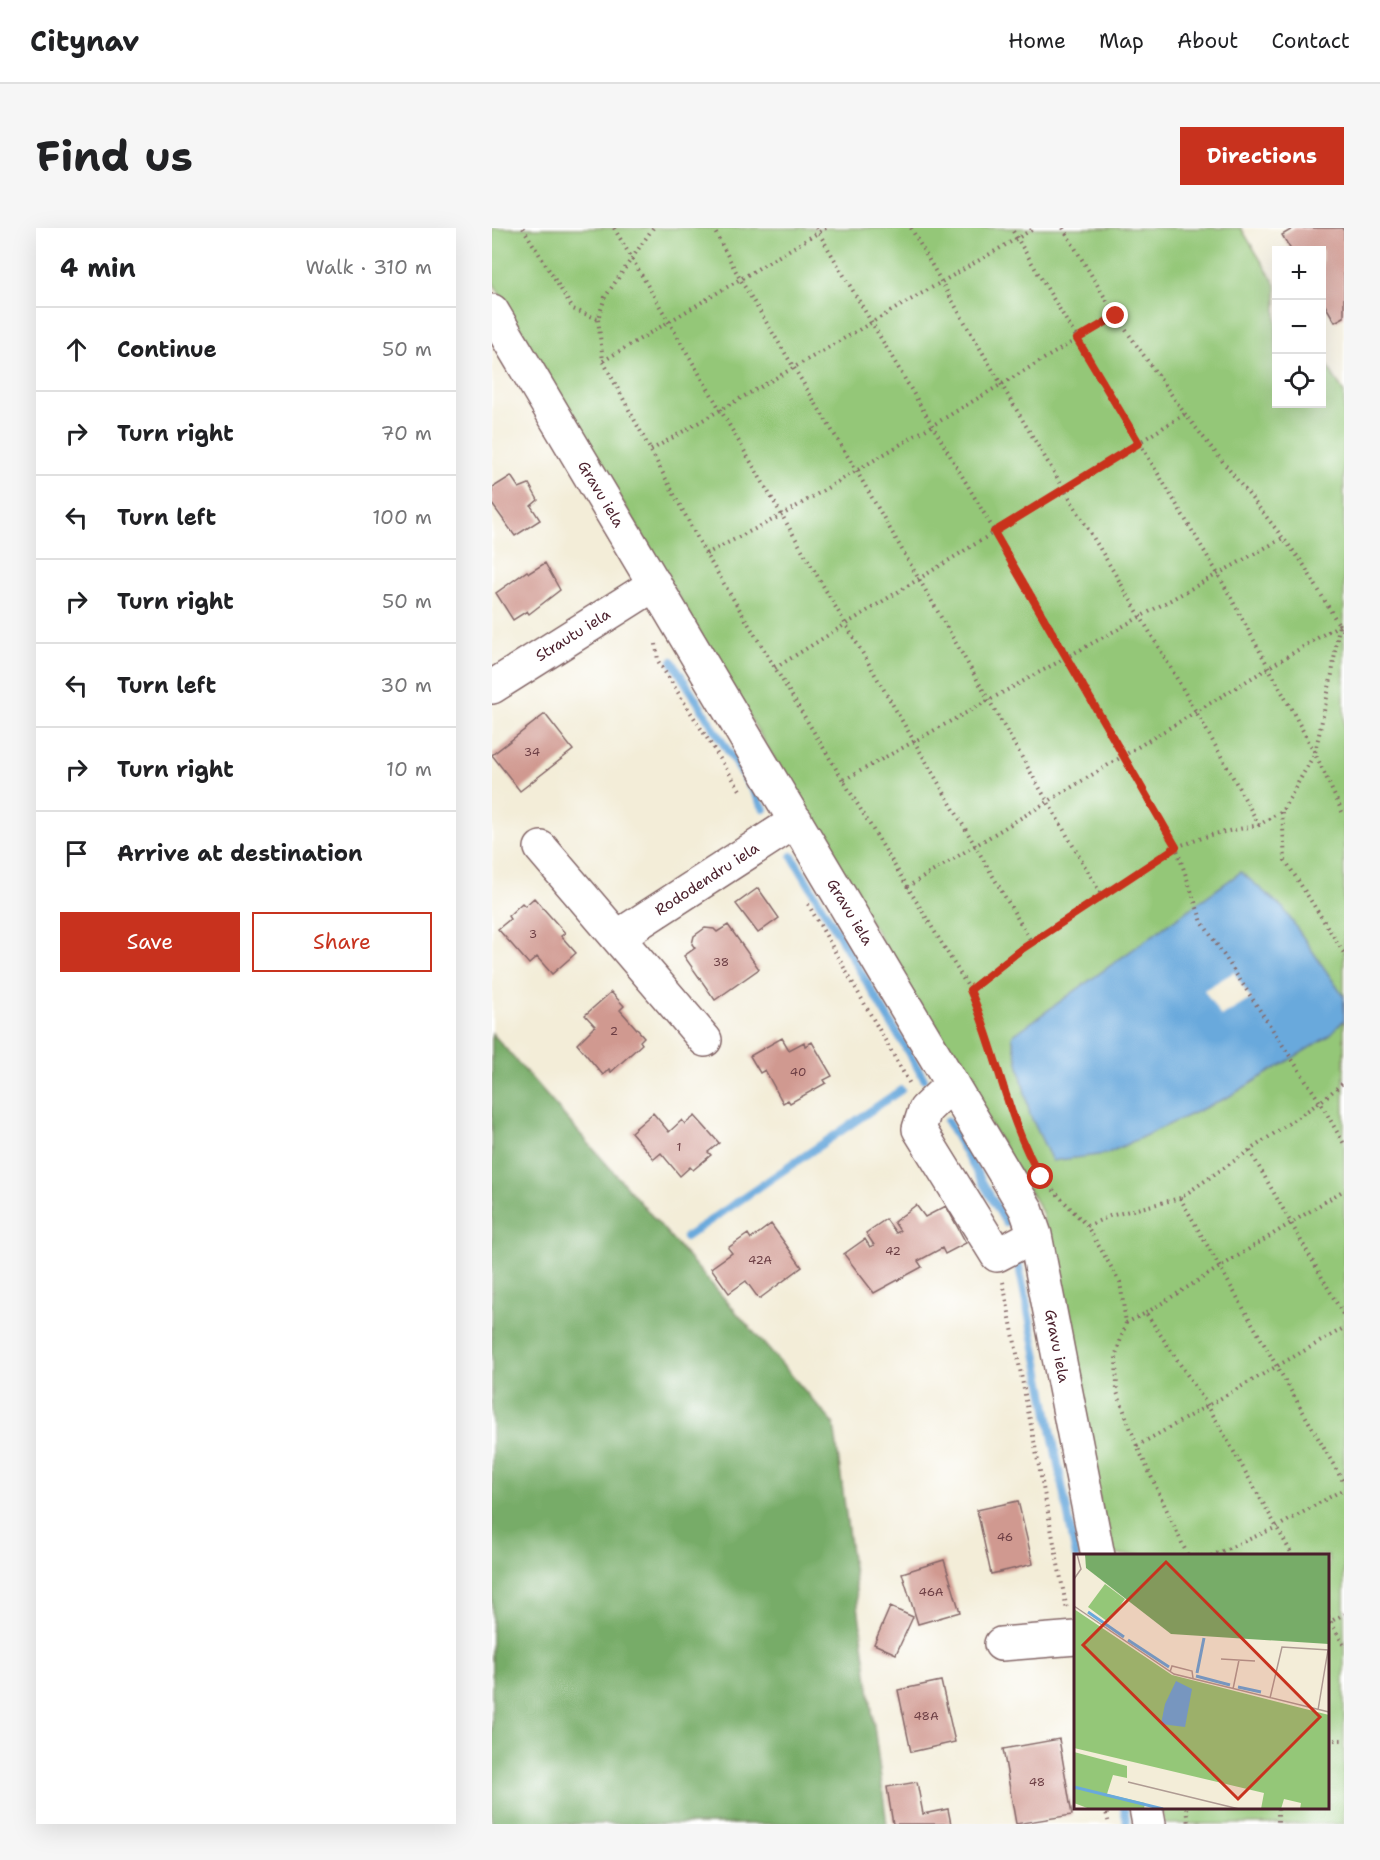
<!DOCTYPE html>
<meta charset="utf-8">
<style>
:root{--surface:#fff;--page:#f6f6f6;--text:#202124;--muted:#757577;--line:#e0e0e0;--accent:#c8321e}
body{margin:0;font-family:"Shantell Sans",sans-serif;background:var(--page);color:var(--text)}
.controls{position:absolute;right:18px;top:18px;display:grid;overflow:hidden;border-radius:0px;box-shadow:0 6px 24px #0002}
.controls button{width:54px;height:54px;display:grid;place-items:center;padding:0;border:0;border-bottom:2px solid var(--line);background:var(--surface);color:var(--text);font:30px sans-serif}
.stop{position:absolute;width:18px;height:18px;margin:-14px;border:4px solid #c8321e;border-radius:50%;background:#fff}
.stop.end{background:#c8321e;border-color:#fff;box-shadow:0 2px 6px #0008}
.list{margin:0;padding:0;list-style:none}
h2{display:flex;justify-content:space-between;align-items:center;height:78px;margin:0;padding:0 24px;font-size:26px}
h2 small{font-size:20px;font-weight:400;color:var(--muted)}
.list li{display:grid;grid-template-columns:39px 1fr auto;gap:18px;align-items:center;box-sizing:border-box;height:84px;padding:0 24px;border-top:2px solid var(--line)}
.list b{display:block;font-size:22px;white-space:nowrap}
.list em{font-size:20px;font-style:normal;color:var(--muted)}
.actions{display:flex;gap:12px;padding:18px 24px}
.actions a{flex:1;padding:14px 0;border:2px solid var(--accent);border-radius:0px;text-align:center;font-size:21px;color:var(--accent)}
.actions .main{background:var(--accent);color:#fff}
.icon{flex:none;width:33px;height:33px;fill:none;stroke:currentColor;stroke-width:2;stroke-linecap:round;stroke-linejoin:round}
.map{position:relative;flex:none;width:852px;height:1596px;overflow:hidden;border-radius:0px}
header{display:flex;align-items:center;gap:36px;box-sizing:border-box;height:84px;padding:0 30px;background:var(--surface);border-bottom:2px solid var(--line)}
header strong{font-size:28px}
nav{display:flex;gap:33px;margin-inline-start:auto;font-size:21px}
.intro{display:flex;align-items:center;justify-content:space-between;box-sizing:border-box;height:144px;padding:0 36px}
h1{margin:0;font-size:42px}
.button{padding:15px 27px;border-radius:0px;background:var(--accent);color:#fff;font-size:21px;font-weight:700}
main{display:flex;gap:36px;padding:0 36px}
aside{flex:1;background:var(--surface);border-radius:0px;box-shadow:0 6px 24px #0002}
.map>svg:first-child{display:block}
.green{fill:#94c778;stroke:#6f7352;stroke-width:1.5}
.forest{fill:#77ac68;stroke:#60664a;stroke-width:1.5}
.water{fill:#69a9dc;stroke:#5a6484;stroke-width:1.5}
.pier{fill:#f3edd8}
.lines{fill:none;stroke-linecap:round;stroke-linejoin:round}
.stream{stroke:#69a9dc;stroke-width:8}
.building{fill:#d09990}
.minor-casing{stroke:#856768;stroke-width:36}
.path{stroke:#856768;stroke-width:4;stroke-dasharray:1.5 4.5;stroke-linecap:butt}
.minor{stroke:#fff;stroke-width:33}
.route{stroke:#c8321e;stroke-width:8}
.labels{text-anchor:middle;stroke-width:4.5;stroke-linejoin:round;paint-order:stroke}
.number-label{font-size:12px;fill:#6c3e44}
.street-label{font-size:15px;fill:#4a1f2b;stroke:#fff}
.inset-river{fill:none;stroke:#69a9dc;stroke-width:3}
.inset-road{fill:none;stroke:#af9b93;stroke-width:1.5}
.view{fill:#c8321e;fill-opacity:0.15;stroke:#c8321e;stroke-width:3}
.inset-edge{fill:none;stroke:#4a1f2b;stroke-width:3}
</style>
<header>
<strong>Citynav</strong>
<nav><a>Home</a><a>Map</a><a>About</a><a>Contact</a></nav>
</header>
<div class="intro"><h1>Find us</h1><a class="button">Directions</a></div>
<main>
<aside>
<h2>4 min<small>Walk · 310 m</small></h2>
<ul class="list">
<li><svg class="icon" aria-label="ahead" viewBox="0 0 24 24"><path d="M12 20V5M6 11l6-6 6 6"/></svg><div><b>Continue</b></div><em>50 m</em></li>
<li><svg class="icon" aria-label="right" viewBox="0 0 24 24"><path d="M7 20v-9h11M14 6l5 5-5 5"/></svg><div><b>Turn right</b></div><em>70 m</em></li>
<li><svg class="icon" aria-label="left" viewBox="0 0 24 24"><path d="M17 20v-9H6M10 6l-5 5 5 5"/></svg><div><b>Turn left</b></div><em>100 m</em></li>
<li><svg class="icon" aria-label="right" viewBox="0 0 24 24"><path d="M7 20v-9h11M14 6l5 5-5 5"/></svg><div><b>Turn right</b></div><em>50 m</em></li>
<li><svg class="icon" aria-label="left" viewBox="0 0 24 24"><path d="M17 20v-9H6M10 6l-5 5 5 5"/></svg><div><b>Turn left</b></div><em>30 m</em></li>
<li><svg class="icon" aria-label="right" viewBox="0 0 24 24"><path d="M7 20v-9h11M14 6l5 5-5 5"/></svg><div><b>Turn right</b></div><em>10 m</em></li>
<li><svg class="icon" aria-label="arrive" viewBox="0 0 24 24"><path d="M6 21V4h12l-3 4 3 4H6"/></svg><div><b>Arrive at destination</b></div></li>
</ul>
<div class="actions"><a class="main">Save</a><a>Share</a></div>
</aside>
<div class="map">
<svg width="852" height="1596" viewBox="0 0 852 1596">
<rect width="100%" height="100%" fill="#fff"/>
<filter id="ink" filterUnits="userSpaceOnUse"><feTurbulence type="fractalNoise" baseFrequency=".0167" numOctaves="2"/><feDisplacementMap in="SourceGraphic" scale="12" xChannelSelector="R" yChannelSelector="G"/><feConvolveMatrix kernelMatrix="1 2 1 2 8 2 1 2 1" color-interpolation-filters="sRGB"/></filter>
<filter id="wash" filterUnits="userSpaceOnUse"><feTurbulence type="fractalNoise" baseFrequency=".008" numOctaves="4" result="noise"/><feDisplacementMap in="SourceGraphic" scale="24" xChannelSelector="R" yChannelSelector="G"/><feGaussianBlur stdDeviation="1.35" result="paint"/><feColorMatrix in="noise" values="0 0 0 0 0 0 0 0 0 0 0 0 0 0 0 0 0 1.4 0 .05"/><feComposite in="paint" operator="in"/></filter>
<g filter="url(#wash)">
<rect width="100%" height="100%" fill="#f3edd8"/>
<!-- green -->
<path class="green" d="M0,0H749L784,57V176H830V129L852,165V1596H672L669,1580H836V1328L618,1327L550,984L0,53Z"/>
<!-- forest -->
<path class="forest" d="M0,805L342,1196L395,1596H0Z"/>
<!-- water -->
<path class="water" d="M749,644L791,680L852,769V792L837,808L738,868L614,926L560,933L538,887L520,808Z"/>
<!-- pier -->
<path class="pier" d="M742,744L759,771L729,789L712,762Z"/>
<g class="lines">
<!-- stream -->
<path class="stream" d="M180,433L272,581
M300,628L432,851
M455,893L514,995
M194,1009L409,862
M527,1038L584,1328
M632,1580L635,1596"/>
</g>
<g id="blocks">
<!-- building -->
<path class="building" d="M802,0H850L852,3V89L843,94L830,72V22H799L790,7Z
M19,248L27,260L37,256L46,272L39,278L48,292L23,308L0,276V260Z
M53,335L68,362L37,386L35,383L21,392L4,365L35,343L37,345Z
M53,486L81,522L28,563L0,527Z
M266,660L287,690L266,705L244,676Z
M42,670L73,705L69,708L84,725L60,746L45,729L37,736L6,701L18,691L16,688L30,675L33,678Z
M236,697L267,741L223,772L192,728L203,720L200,716L202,708L213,700L222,701L225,704Z
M119,764L132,778L128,782L152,809L148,813L150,816L119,844L117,841L111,847L85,816L103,798L93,787Z
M290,810L297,822L312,814L313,818L320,814L340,848L332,852L334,855L298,875L296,872L291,875L273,842L268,845L258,828Z
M161,885L177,904L190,892L193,896L203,888L227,915L216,924L219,927L201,942L198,939L188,948L169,925L162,931L139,904Z
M424,977L433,989L454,978L474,1015L453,1026L450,1020L426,1033L430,1039L382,1065L352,1026L373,1011L378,1019L382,1017L374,1005L394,991L404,1005L408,1003L402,994Z
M279,996L310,1039L267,1071L254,1053L237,1065L219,1040L240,1025L236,1020L256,1006L259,1011Z
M526,1273L541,1336L499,1346L485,1282Z
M452,1332L468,1384L426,1396L410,1345Z
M398,1379L421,1389L404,1426L382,1416Z
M449,1453L463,1514L419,1524L406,1462Z
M567,1511L580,1587L524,1596L511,1521Z
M425,1554L431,1586L456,1581L459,1596H401L395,1559Z"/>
</g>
</g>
<g filter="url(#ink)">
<use href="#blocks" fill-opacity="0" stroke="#856768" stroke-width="1.5"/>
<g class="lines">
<!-- minor casing -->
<g class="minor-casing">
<path id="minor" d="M0,83L534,981L543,1007L606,1328
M0,459L163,356
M49,620L213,812
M125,709L304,593
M460,856L433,882L427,901L505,1027L543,1007
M509,1416L584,1410
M654,1580L657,1596"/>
</g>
<!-- path -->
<path class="path" d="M31,0L81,81L106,91
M122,0L540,715
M161,0L113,69L106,91L111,133L214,326L478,762L489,789L534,921
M221,0L248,51L364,242L610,668
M324,0L576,428L684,619L710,694L828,874L852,916
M419,0C531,201 658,394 767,597
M571,0L624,88L693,186L810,334L847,397L840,446L823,525L852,588
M111,133L334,0
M159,222L543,0
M214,326L290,287L624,88
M164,416L166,433L248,562
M283,440L693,186
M352,552L791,310
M790,584L793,632L852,725
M415,659L847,397L852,404
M316,676L419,858
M478,762L527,723L684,619L722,606L767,597L790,583L823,525L726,346L519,0
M758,923L852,1088
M553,953L595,998L628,1054L634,1095L624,1126L625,1164L645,1218L696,1328
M688,970L852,1255
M595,998L618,988L688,970L828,874L852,854
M511,1054L575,1382
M654,1085L852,962
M634,1095L654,1085L716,1178L801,1328
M645,1218L852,1100
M719,1328L785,1299L852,1261
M836,1389L852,1418
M836,1395L852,1386
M836,1512H852
M613,1580L617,1596
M695,1580L697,1596
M786,1580V1596"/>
<!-- minor -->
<use href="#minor" class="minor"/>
</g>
</g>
<g class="lines" filter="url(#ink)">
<!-- route -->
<path class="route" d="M549,949C515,893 505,823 478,762L527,723L684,619L502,304L647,215L585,111L624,88"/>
</g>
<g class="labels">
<!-- number labels -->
<g class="number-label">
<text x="40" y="528">34</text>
<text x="41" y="710">3</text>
<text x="229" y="738">38</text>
<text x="122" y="807">2</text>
<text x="306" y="848">40</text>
<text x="187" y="923">1</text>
<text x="401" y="1027">42</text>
<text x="268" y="1036">42A</text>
<text x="513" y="1313">46</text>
<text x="439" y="1368">46A</text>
<text x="434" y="1492">48A</text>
<text x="545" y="1558">48</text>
</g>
<!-- street labels -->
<g class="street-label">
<text transform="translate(109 266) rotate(59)" y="5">Gravu iela</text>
<text transform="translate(81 407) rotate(-32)" y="5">Strautu iela</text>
<text transform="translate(215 651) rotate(-33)" y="5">Rododendru iela</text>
<text transform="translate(358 684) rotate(59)" y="5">Gravu iela</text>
<text transform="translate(565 1118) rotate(79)" y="5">Gravu iela</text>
</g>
</g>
<!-- overview -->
<g transform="translate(582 1326)">
<rect width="255" height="255" fill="#f3edd8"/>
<path d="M31,30L51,45L34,68L14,53ZM0,55L98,121L255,161V255H226L227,249L210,245L207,255H187L190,239L0,194ZM0,198L53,212V224L39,221L33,240L71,249L70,255H16L0,249Z" fill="#94c778"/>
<path d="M11,0H255V90L97,80L12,14Z" fill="#77ac68"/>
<path d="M102,127L118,135L111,173L87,170L91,150Z" fill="#69a9dc"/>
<path class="inset-river" d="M14,58L50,83M54,86L95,113M123,119L130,84M122,122L156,131M164,133L187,138M0,233L89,255"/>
<path class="inset-road" d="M0,25L7,15L3,0M0,52L100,120L255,158M147,105L181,107M96,118L98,112L118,117L119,124M159,135L165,106M196,144L208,93L255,96M244,156L254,96M54,228L165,255"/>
<path class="view" d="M92,8L246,163L164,245L9,91Z"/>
<rect width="255" height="255" class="inset-edge"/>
</g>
</svg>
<div class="controls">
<button>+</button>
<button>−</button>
<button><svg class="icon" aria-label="locate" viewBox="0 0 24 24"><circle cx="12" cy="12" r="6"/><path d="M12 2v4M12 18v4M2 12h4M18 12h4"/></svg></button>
</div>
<div class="stop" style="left:549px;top:949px"></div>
<div class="stop end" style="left:624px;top:88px"></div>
</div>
</main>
